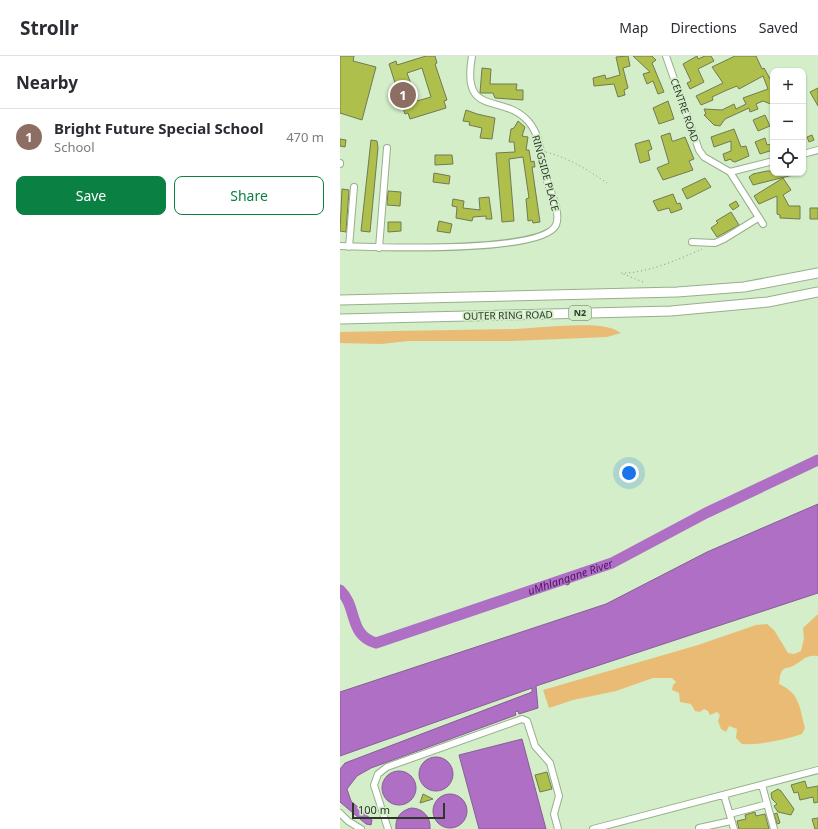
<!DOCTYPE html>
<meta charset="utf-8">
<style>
:root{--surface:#fff;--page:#f2f2f3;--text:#2b2b33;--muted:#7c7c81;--line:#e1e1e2;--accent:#0b8043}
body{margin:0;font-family:"Noto Sans",sans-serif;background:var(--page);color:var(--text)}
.controls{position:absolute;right:12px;top:12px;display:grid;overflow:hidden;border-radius:8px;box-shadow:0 1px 3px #0004}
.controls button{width:36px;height:36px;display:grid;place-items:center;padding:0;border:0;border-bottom:1px solid var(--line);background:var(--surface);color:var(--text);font:20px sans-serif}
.scale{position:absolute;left:12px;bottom:10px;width:93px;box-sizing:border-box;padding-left:4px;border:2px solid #2d3829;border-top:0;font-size:11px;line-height:14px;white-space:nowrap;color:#2d3829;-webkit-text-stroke:3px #d3eec8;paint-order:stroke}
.you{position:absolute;left:289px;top:417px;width:14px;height:14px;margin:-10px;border:3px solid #fff;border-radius:50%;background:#1a73e8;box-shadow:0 0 0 6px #1a73e833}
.badge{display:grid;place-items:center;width:26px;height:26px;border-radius:50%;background:var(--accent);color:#fff;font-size:13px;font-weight:700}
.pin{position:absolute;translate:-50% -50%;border:2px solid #fff;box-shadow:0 1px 4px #0006}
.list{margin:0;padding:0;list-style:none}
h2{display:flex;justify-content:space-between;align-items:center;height:52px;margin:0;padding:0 16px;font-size:17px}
h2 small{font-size:13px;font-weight:400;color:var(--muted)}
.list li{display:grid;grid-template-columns:26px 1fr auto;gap:12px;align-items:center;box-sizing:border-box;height:56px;padding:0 16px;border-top:1px solid var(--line)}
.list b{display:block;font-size:15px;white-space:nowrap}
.list p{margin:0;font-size:13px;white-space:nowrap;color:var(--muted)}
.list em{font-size:13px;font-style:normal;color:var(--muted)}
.actions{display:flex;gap:8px;padding:12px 16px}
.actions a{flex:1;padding:9px 0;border:1px solid var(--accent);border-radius:8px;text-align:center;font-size:14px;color:var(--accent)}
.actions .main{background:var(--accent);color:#fff}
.icon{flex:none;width:22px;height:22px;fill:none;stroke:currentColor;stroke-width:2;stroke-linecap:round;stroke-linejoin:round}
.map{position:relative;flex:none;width:478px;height:773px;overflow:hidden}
header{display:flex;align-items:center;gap:24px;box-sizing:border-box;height:56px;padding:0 20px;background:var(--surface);border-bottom:1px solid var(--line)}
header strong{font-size:19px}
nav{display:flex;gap:22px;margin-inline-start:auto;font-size:14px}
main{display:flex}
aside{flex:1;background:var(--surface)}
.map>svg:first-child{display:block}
.green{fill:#eabb75}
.water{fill:#ae6fc5;stroke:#875e96}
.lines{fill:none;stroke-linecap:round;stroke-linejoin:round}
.river{stroke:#ae6fc5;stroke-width:11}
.building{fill:#afbf4c;stroke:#727a52;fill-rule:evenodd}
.minor-casing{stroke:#96b08c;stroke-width:8}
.highway-casing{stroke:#96b08c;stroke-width:11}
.path{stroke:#85997d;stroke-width:1;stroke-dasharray:1 3;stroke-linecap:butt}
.minor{stroke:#fff;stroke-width:6}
.highway{stroke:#fff;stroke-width:9}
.labels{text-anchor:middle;stroke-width:3.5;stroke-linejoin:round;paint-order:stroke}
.shield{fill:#d3eec8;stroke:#5f6f59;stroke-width:1}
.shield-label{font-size:9px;font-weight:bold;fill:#2d3829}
.street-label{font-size:10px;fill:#2d3829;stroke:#d3eec8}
.water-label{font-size:11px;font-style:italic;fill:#511463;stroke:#d3eec8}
</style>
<header>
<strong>Strollr</strong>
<nav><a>Map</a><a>Directions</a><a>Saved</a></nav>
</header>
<main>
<aside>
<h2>Nearby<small></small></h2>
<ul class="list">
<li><span class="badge" style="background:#8d6e63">1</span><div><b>Bright Future Special School</b><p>School</p></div><em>470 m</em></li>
</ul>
<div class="actions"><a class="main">Save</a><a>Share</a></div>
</aside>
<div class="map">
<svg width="478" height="773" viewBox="0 0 478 773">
<rect width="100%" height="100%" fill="#d3eec8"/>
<!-- green -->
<path class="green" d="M218,270C237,270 265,266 281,277L267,281L172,285H69L41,288L0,287V276L176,273Z
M478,558V600C466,598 462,605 453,610C450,612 446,611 444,613C439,617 440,623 439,628C460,637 460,653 465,672L462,678C443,684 421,689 402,688L396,682L397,673L389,670L386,676L381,673L378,665L380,659L377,656L370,659L368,655L364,653L360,656L355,655L351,648L340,646L339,637L332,634L333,629L336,626L332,622H313L276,635L233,644L209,652L203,634L358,589L416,569L427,568L434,574L448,597L454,598L461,595L464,582L463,572Z"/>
<!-- water -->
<path class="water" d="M478,448V537L196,630L198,652L179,658L178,655L175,656L176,659L31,712L17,720L7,733L11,745L32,764L31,769L26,768L0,746V713L5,707L192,636V632L0,700V636L266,548L367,496Z
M182,683L206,773H139L119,699Z
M79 718a17 17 0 1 1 34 0a17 17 0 1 1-34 0Z
M42 732a17 17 0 1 1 34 0a17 17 0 1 1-34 0Z
M93 755a17 17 0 1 1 34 0a17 17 0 1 1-34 0Z
M71,752C83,752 91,761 90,773H56C55,762 60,755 71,752Z"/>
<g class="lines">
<!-- river -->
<path class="river" id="s1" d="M0,534C18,551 8,579 36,587L272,507L366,457L478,404"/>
</g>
<!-- building -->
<path class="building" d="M0,0H14L13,5L36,11L22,64L0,57Z
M86,0H95L97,7L95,8L107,44L104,45L106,52L70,63L68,57L65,58L49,8L56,5L57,9ZM82,12L91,41L77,45L67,17Z
M288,0L290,10L283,12L288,32L284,34L285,39L278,41L274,28L254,30L253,22L265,19L266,23L280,19L276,1Z
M293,0H312L316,4L312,7L324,36L318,38L313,25L307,28L303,18L310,16Z
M357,0L358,3L365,0H371L374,5L358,13L364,26L350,33L347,27L351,25L343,8Z
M395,0H416L422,13L424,12L433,28V49L423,45L416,48L418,53L410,56L409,52L385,63L380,70L374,69L364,59L366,58L364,53L382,54L394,48L396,53L406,48L403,42L428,33L423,20L399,33L397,30L387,34L372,41L373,44L361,49L356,40L383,27L372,11Z
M142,12L151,13L150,28H177L176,34H183V44L155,42L153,37H140Z
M478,32V50L470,36Z
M328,45L334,63L319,68L313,52Z
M126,54L137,58L155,62L152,83L140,82L142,72L129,69L130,66L123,65Z
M425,59L430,70L418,75L413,64Z
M178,65L185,71L182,80L188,81L186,94H189L191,106L194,105L195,111H192L200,166L193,167L192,164L188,165L186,143L189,142L183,101L169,103L174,165L162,166L156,97L175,96L174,86H169L171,73L174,72Z
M394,73L401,91L406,90L409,100L395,106L392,105L391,103L385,105L383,98L391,95V85L374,91L371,81Z
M330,77L332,85H334L345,81L354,103L349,105L353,114L323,124L317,112L329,107L321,80Z
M472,79L474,84L469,86L467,81Z
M425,82L427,89L432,88L433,94L420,98L415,86Z
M0,83L6,84L5,91L0,90Z
M31,84L37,85L38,92L30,176L21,175Z
M309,84L312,93L308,95L310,104L300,107L295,88Z
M95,99H112L113,108L95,109Z
M427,115H433V117H452L453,119L413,129L409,121L413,118Z
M94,117L110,120L109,128L93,126Z
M365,122L371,131L347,143L342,133Z
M443,122L451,134L443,139L449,150H460V163L440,162V159L437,158V140L419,148L414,140Z
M2,133L9,134L6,176L0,175Z
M48,135L61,136L60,150L47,149Z
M333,138L337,148L340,147L342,153L331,157L329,152L318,155L313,145Z
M149,141L152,163H146V160L133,161L132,165L116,162L117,151L112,150L113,143L124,145L123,152L140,154L139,142Z
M396,145L399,150L393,154L389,149Z
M470,152H478V163H470Z
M391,156L399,169L377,181L371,172L378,167L376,165Z
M99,165L112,168L110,177L97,175Z
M48,166H61V175L48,176Z
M207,716L212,733L200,736L195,719Z
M465,725L467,732L478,730V746L474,747L473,741L460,744L458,736L454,737L451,729Z
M438,733L441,735L454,753L451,759L438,756L434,750L437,748L432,743L431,737Z
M83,738L93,743L80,747Z
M415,756L416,760L425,758L429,773H399L397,765L406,763L405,759Z
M437,757L440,767L437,768L434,758Z
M478,762V773H475L472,763Z"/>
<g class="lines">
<!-- minor casing -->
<g class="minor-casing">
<path id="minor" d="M326,0L359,94L364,101L390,116L433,105
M463,98L478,94
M0,107V108
M390,116L423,168
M352,186L375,187L384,183L418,162
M0,190C33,191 203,198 216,169C221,156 211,137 207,125C200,105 203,82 188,65C161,36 121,63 132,0
M9,191L14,131
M39,192L47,92
M422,729L434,773
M384,739L394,773
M0,757L8,765L21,773
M390,758L427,748
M359,772L391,765
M48,773L34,729L38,718L47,711L182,663L187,665L195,690L210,707L219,740L214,758L218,773
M253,773L478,714"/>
</g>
<!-- highway casing -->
<g class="highway-casing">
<path id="highway" d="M0,244L337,236L404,231L478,217
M0,263L331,255L428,246L478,236"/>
</g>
<!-- path -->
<path class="path" d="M206,96C229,102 248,114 267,127
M303,226L281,217C305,218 340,203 362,193"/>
<!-- minor -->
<use href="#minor" class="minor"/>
<!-- highway -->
<use href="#highway" class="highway"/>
</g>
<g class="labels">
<!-- shield labels -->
<rect class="shield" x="229" y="250" width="22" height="14" rx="3"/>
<g class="shield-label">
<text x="240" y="260">N2</text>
</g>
<!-- street labels -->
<g class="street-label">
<text transform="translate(345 54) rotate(71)" y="4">CENTRE ROAD</text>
<text transform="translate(206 117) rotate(75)" y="4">RINGSIDE PLACE</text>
<text transform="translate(168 259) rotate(-1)" y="4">OUTER RING ROAD</text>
</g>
<!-- water labels -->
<g class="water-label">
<text dy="4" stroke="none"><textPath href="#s1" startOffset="272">uMhlangane River</textPath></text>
</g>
</g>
</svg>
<div class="controls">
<button>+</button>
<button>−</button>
<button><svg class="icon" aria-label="locate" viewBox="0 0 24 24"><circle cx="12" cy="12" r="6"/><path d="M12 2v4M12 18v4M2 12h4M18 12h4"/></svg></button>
</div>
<div class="scale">100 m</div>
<div class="you"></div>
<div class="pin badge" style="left:63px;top:39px;background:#8d6e63">1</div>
</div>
</main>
